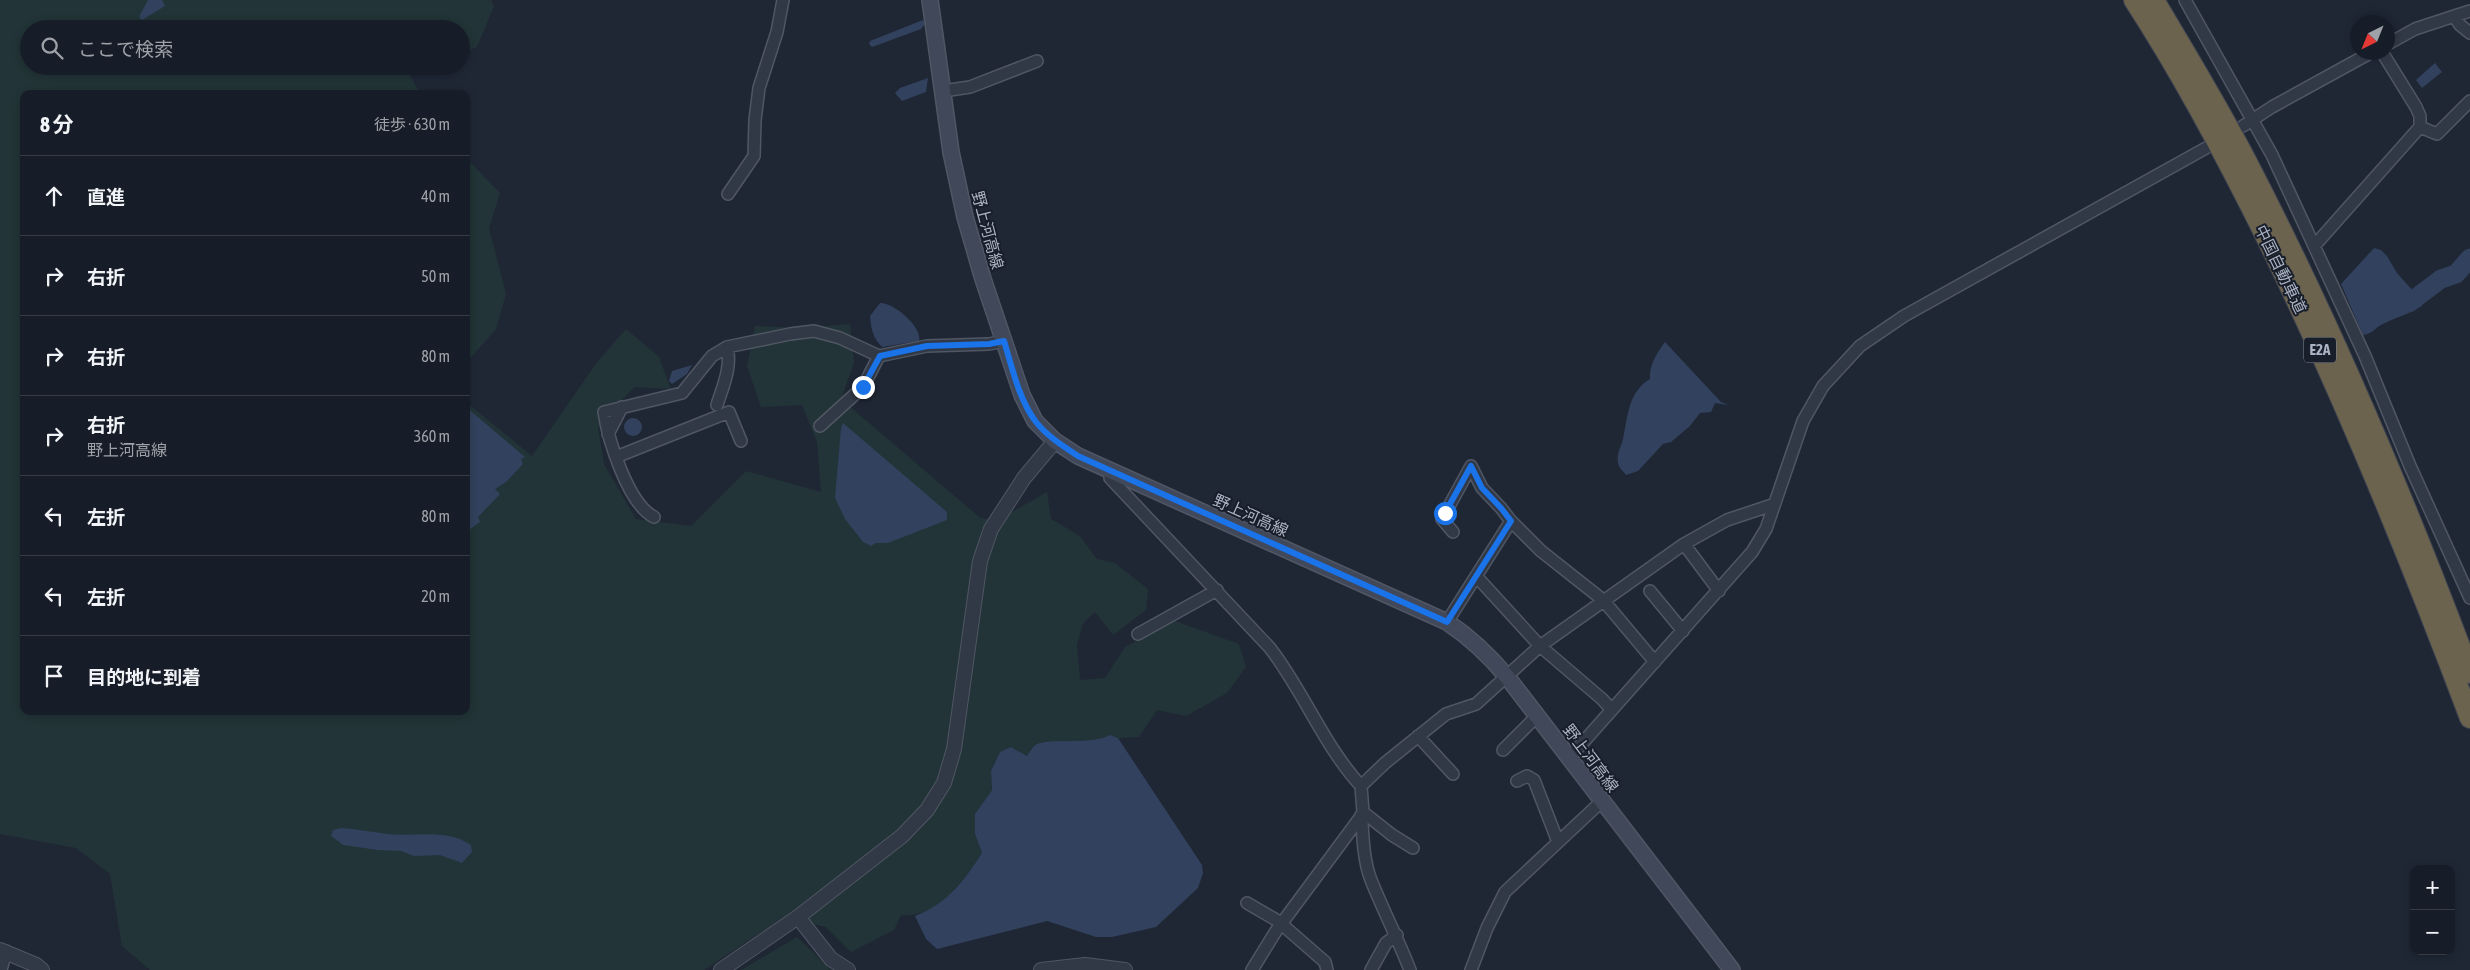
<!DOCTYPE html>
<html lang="ja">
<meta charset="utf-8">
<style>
:root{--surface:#171d28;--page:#242a34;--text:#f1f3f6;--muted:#9ea2a8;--line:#363b45}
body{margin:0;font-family:"Asap Condensed","Noto Sans JP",sans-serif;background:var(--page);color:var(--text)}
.controls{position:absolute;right:15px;bottom:15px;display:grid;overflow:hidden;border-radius:10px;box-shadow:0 2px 8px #0003}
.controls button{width:45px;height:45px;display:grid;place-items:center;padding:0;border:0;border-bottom:1px solid var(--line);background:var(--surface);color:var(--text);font:25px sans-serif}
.compass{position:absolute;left:2350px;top:15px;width:45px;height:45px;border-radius:50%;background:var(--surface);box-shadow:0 2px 8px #0003;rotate:223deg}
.stop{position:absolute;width:15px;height:15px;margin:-11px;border:4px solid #1a73e8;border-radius:50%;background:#fff}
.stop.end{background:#1a73e8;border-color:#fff;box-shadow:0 1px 5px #0008}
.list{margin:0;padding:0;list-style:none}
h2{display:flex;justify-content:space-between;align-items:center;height:65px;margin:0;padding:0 20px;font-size:21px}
h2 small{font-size:16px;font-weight:400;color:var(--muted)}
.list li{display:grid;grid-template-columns:32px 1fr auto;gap:15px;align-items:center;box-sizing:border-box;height:80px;padding:0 20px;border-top:1px solid var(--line)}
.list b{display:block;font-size:19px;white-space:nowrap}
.list p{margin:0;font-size:16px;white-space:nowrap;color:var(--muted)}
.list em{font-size:16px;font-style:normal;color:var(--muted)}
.icon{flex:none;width:28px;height:28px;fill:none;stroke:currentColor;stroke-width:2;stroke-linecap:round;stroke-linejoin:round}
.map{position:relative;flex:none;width:2470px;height:970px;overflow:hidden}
.search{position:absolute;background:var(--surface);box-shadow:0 2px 8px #0003;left:20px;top:20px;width:450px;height:55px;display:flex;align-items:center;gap:12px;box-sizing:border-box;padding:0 18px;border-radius:28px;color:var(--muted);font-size:19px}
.panel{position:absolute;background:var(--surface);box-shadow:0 2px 8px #0003;left:20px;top:90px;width:450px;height:625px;border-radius:10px}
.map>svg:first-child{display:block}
.green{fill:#223437}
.water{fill:#32415d}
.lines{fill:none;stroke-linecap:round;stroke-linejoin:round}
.river{stroke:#32415d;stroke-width:19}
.minor-casing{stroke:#505664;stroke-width:14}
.tertiary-casing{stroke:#505664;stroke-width:16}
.secondary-casing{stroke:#505664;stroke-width:18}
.motorway-casing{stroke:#3d4350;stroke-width:22}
.minor{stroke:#323946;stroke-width:11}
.tertiary{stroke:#323946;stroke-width:14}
.secondary{stroke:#404859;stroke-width:15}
.motorway{stroke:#6c634f;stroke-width:20}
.route{stroke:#1a73e8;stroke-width:6}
.labels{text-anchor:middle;stroke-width:4;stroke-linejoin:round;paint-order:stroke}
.shield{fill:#181e2a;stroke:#808695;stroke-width:1}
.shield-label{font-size:15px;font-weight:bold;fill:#acb3c3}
.street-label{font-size:16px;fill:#acb3c3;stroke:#181e2a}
</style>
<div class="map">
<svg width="2470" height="970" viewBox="0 0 2470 970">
<rect width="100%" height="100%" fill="#1f2735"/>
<!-- green -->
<path class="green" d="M0,0H491L494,6L477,47L461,54V29H29V66H405L420,94H24V711H466V402L532,456L595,365L626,329L659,357L671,389L634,387L598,427L604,464L636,519L691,526L746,471L821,492L817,442L802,405L761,407L747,366L755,326L805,328L850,324L854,363L841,399L979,517L996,521L1047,492L1051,519L1080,536L1097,559L1115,563L1148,589L1146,610L1113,635L1095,612L1083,623L1077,645L1080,680L1105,678L1125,647L1175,621L1239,644L1246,667L1227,693L1186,716L1157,710L1139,737L1118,738L1110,735C1090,746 1046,736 1034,746C1031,748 1029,753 1027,756L1011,747L1000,752L991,771L992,790L975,814V834L982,853C962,882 940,918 901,915L894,930L851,952L826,927L784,917L704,970H150L122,946L110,874L76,848L0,834Z
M466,158L500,193L489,228L506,294L496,329L466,363Z
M797,937L831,970H741Z"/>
<!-- water -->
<path class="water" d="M148,0H162L165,6L142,20L139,17Z
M923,20L925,24L921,29L875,46L872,47L869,44L870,41Z
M2435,63L2442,72L2422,88L2416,80Z
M928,78L926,92L902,101L895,93L900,88Z
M2374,248L2381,250L2387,256L2397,273L2422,301V306C2409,314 2394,318 2381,325C2374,329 2372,334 2363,335L2341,284Z
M880,303C893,302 923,327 919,341L882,347C873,338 871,329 870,316Z
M1665,342L1721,402L1728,405L1715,403L1711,412L1700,413L1690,426L1671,442L1663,444L1638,471L1626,475C1624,472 1620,469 1619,466C1615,455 1621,448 1623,439C1628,416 1628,392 1650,379C1649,365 1657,353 1665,342Z
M692,365L687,374L672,384L669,381L672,371Z
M466,407L525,457L521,459L523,464L506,482L495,489L500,494L478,517L480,522L469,530L466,527Z
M624 427a9 9 0 1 1 18 0a9 9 0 1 1-18 0Z
M843,423L947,512V520L888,543H876L871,546L863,542L845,519L835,498L841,428Z
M1110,735L1118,738L1202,865L1203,873L1198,888L1156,927L1112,937H1096L1047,921L937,949L926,939L915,916C948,903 963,882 982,853L975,834V814L992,790L991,771L1000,752L1011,747L1027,756C1029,753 1031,749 1034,746C1046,736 1090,746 1110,735Z
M341,828C357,829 372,832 387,834C415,837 447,828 471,845L472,852L462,863L440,855L414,856L401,851L378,850L343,845L331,836L333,830Z"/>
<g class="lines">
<!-- river -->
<path class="river" d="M2409,303L2441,279L2456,274L2470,258"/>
<!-- minor casing -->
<g class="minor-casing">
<path id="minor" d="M2185,0L2272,155L2365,356L2410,466L2470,598
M2454,16L2460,25L2470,33
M2388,44L2415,29L2470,11
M2382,52L2416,107L2420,116V127L2437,134L2470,101
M943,91L970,87L1037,61
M2243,126L2272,107L2372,52
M728,194L754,156L755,120L759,88L777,32L783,0
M2315,245L2420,127
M717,405C723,386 732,367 727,347
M820,426L863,387L879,356
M608,434L622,407
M616,457L729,412L741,441
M1471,466L1482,488L1501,508L1511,521L1541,551L1603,600L1655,662
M1111,470L1110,478L1270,648C1304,692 1324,746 1361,786
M654,517C628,504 608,439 604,412L682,393L712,356L727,347L790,334L814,331L840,338L879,356L927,346L989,344L1004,341
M1453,532L1442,519L1471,466
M1684,544L1719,591
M1476,576L1540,646L1602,699L1612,710
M1650,591L1683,631
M1447,622L1511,521
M1138,634L1217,590
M1418,736L1453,774
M1503,750L1537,716
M1570,757L1752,552L1766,529L1803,421L1823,386L1860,346L1904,316L2206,148
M1517,781L1527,776L1534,780L1558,842
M1363,812L1392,835L1413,848
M1359,819L1362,822C1363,841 1364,862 1371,880C1383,910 1398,939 1410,970
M1247,903L1278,921L1325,962L1327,970
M1,970L6,951
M1252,970L1276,931L1359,819L1363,812L1361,786L1385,763L1446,714L1476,704L1540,646L1684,544L1727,520L1772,505
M1371,970L1386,943L1397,935
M1471,970L1487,928L1505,892L1602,801"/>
</g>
<!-- tertiary casing -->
<g class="tertiary-casing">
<path id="tertiary" d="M798,917L831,959L848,970
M0,950L36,965L42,970
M721,970L798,917L902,836L927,810L944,783L954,749L980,561L991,529L1024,478L1055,441
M1041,970L1085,965L1125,970"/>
</g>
<!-- secondary casing -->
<g class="secondary-casing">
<path id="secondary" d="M930,0L951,152L965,217L983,279L1022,395L1035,421L1055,441L1078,456L1447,622C1471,638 1489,655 1508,678L1732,970"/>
</g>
<!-- motorway casing -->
<g class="motorway-casing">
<path id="motorway" d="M2134,0C2184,77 2227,158 2268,241C2344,396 2409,556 2470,718
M2154,0C2186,54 2219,108 2248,164C2333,328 2405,499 2470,673"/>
</g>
<!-- minor -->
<use href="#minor" class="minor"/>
<!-- tertiary -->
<use href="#tertiary" class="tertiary"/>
<!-- secondary -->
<use href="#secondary" class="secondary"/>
<!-- motorway -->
<use href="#motorway" class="motorway"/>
</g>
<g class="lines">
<!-- route -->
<path class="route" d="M863,387L880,356L927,346L989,344L1004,341C1012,367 1019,400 1036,422C1047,436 1063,446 1078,456L1447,622L1511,521L1501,508L1482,488L1471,466L1445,513"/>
</g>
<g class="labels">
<!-- shield labels -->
<rect class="shield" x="2304" y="337.5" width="32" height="25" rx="4"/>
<g class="shield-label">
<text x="2320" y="355">E2A</text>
</g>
<!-- street labels -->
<g class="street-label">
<text transform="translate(988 230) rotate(75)" y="6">野上河高線</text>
<text transform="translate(2281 269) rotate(64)" y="6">中国自動車道</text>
<text transform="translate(1251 515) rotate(24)" y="6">野上河高線</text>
<text transform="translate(1591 758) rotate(53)" y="6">野上河高線</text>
</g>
</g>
</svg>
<div class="controls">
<button>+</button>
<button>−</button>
</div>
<svg class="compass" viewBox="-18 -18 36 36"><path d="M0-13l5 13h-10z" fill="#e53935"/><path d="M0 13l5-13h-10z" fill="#9ea2a8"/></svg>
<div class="stop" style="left:1445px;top:513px"></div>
<div class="stop end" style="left:863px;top:387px"></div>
<div class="search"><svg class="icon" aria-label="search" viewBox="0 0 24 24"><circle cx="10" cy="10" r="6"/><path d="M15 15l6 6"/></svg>ここで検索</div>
<section class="panel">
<h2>8 分<small>徒歩 · 630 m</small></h2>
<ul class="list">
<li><svg class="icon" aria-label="ahead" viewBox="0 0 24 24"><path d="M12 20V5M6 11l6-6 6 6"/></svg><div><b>直進</b></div><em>40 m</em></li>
<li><svg class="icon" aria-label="right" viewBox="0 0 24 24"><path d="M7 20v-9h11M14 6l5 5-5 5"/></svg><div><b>右折</b></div><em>50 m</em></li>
<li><svg class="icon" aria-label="right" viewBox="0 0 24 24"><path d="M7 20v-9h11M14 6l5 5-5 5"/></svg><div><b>右折</b></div><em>80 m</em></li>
<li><svg class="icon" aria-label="right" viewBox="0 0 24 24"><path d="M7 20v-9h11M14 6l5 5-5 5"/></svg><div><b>右折</b><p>野上河高線</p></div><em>360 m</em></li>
<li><svg class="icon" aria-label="left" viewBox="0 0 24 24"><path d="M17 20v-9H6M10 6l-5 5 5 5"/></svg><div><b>左折</b></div><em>80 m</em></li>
<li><svg class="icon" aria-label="left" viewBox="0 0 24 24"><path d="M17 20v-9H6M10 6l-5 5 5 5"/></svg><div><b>左折</b></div><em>20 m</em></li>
<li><svg class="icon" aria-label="arrive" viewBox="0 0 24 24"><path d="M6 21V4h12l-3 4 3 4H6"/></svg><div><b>目的地に到着</b></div></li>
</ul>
</section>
</div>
